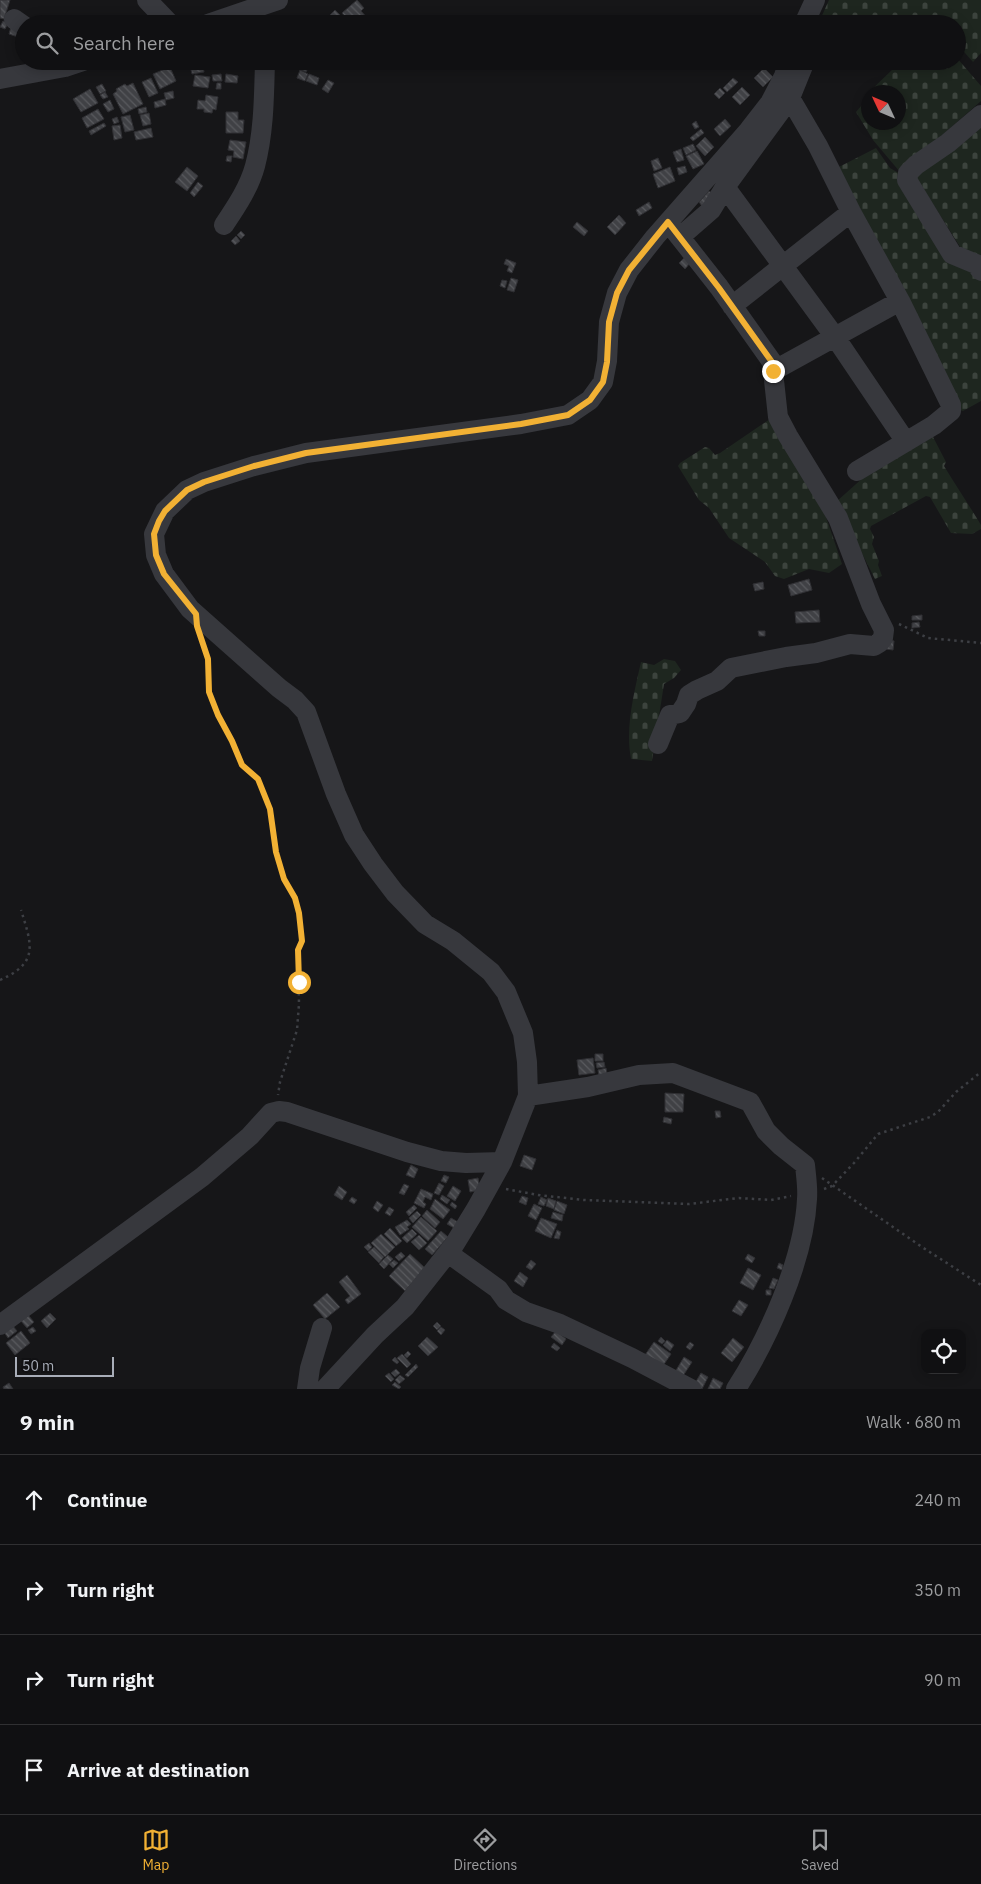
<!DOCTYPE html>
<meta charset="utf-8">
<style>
:root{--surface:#101012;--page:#1e1e20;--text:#f1f3f6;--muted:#9c9d9f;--line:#303032;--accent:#f2b134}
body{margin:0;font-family:"IBM Plex Sans",sans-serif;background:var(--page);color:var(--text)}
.controls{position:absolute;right:15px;bottom:15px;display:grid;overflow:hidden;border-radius:10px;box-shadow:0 2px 12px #0003}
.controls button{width:45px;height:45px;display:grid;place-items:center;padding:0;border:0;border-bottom:1px solid var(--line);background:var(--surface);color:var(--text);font:25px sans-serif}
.compass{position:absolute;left:861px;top:85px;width:45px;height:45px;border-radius:50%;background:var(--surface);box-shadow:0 2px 12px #0003;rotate:314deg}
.scale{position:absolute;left:15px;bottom:12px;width:99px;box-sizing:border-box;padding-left:5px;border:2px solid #a8adb8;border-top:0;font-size:14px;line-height:18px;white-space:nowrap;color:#a8adb8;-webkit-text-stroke:4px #111113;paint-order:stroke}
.stop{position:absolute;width:15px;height:15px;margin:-11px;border:4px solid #f2b134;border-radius:50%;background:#fff}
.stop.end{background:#f2b134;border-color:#fff;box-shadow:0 1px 5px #0008}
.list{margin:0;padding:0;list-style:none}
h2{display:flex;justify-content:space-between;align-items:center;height:65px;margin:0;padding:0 20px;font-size:21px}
h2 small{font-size:16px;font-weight:400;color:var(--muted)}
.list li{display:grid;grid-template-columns:32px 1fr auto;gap:15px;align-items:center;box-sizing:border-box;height:90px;padding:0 20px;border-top:1px solid var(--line)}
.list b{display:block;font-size:19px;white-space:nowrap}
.list em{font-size:16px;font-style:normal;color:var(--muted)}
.icon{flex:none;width:28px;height:28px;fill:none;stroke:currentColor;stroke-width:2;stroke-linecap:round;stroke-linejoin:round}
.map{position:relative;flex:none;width:981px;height:1389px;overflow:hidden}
.search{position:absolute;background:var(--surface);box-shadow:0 2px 12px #0003;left:15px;right:15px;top:15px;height:55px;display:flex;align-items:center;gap:12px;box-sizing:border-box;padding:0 18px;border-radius:28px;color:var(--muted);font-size:19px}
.sheet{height:425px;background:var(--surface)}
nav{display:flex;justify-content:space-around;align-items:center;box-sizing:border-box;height:70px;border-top:1px solid var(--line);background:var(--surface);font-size:14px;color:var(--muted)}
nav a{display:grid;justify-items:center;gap:2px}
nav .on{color:var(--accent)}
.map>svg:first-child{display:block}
.cemetery{fill:url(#cemetery-stones);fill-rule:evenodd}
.building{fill:url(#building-back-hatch);stroke:#303034}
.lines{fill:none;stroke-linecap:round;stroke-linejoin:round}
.path{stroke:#3d3f44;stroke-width:2.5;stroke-dasharray:2.5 4;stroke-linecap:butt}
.minor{stroke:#37383d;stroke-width:20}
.route{stroke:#f2b134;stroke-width:6}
</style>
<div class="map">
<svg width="981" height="1389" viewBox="0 0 981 1389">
<defs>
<pattern id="cemetery-stones" width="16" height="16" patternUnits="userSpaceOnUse" patternTransform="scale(1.25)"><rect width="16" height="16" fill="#1e261f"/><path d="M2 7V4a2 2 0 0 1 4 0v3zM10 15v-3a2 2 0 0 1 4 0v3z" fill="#3c433d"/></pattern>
<pattern id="building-back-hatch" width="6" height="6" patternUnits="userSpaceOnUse" patternTransform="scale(1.25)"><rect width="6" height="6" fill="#404145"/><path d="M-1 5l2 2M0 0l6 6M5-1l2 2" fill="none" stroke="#595a5e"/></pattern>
</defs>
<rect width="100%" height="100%" fill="#161618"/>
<!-- cemetery -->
<path class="cemetery" d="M829,0H981V53L973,62L957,44V24H940L936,20L922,24H823L820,20Z
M957,58L981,86V101L900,172L873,140L856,112L867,99V94L893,69L896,61H957ZM868,92H898V122H868Z
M981,121V261L964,253L914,174Z
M876,148L890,168L902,175L981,274V401L963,411L957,409L837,168Z
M770,419L825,514L842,564L829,573L809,569L784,579L775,576L765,562L729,538L709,508L699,500L678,466L680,463L705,447L709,448L715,455L720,453Z
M932,435L946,462L944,466C956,486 969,505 981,525V529L972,534L951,533L930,497L926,496L871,526L870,529L874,537L872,544L879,561L878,565L882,576L875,579L836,502L865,476Z
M664,659L675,661L681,670L674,678L664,684L652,761L631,759C625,728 634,693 641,662L654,665Z"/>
<!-- building -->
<path class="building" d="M0,0H10L4,19L0,18Z
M357,0L364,8L361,11L368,19L362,24H351L342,13Z
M335,10L340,15L331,22L327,18Z
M3,21L8,23L5,29L0,27Z
M11,27L20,30L18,37L9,34Z
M189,61H202L204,72L192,74Z
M203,61H217V63L204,66Z
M231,61H252V67L230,66Z
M304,61L310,64L306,72L300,69Z
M720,61H731L732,62L727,68Z
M736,61H740L742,63L738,67L735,63Z
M757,61H760L764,65L760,69L754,64Z
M170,67L176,81L160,89L153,74Z
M764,68L773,77L763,87L754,78Z
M300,70L308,74L305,81L297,78Z
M221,74L222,81H213L212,75Z
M226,74L238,76L237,83L225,82Z
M309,74L319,78L317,85L306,81Z
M195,75L210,77L208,88L193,86Z
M151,78L158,93L149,97L142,82Z
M733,78L738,82L727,92L723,88Z
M328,80L334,83L328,93L322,89Z
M133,83L143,104L123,114L113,94L117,91L116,89L125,84L127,86Z
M217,83H221V89H216Z
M102,84L106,91L100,94L96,87Z
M742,87L750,95L740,105L732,97Z
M720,88L725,93L719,99L714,94Z
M90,89L98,103L81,112L73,99Z
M173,91L174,98L166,100L164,93Z
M105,92L108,97L103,99L100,95Z
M206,95L218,97L216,110L213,109L212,113L204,112V109H197L198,100L205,101Z
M165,99L166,105L155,108L154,102Z
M110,100L114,109L108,112L103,104Z
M146,107L147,112L139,114L138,109Z
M98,109L104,119L87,128L82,118Z
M226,112H238V120H244L243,133H226Z
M149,113L151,124L143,126L140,115Z
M130,115L134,130L125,132L121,117Z
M117,117L119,122L114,124L112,119Z
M725,119L731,126L720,136L714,129Z
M696,121L699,127L695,129L692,124Z
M104,123L106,126L91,135L89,131Z
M120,125L122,138L114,140L112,126Z
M151,128L153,137L136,140L134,132Z
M701,129L704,133L693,141L690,138Z
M705,137L714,147L705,156L696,146Z
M230,140L246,142L243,159L233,157L234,151L228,150Z
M693,144L696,150L686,155L683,148Z
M681,149L684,160L677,162L673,152Z
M697,151L704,164L693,169L686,156Z
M227,156H232L231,162L226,161Z
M658,158L662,168L654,171L651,161Z
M685,166L687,172L679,175L677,168Z
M187,167L198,176L187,191L175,182Z
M670,167L675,181L658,188L653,174Z
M198,182L203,186L194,197L190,193Z
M709,191L714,195L702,206L699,202Z
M649,202L652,208L639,216L636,210Z
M619,215L626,223L615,235L607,227Z
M577,222L588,231L584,236L573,227Z
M241,231L245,235L241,239L237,235Z
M236,236L240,241L235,245L231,241Z
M684,258L690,263L685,269L679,263Z
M506,259L516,263L512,273L507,271L509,266L504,264Z
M511,278L518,280L514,292L507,290Z
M502,280L507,281L505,288L500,286Z
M809,579L812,590L791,596L788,585Z
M763,582L764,589L755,591L753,584Z
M819,610L820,622L796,623L795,612Z
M922,615V620H912V616Z
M919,622L920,627L912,628V623Z
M758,631H765V636H759Z
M887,640L894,641L893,650L886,649Z
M595,1054H603V1061H595Z
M593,1058L595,1073L579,1075L577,1060Z
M604,1062L605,1067L597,1068L596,1063Z
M606,1068L607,1074L599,1076L598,1070Z
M665,1093L684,1094L683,1112H665Z
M715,1111H720L721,1117L716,1118Z
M664,1117L672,1119L671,1124L663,1122Z
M524,1155L536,1159L532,1170L520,1166Z
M411,1165L418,1169L414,1178L406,1175Z
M444,1175L449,1177L446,1183L441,1181Z
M478,1178L480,1190L470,1192L468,1180Z
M439,1183L444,1186L439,1195L434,1193Z
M404,1184L409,1186L404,1195L399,1193Z
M339,1186L347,1192L342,1200L334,1195Z
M453,1186L461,1191L455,1201L447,1196Z
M421,1189L433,1194L431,1200L425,1197L423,1202L426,1204L424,1208L414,1203Z
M442,1195L450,1200L447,1204L440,1199Z
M522,1196L528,1198L526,1205L519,1202Z
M352,1197L357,1200L354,1204L349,1201Z
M541,1197L547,1200L544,1206L538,1204Z
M548,1198L556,1201L554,1209L546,1206Z
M435,1199L450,1210L443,1219L430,1209Z
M377,1201L383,1205L378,1212L373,1208Z
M557,1201L567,1205L564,1214L554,1210Z
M452,1202L457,1206L455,1209L450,1205Z
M534,1204L542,1208L536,1220L528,1216Z
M414,1205L417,1208L409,1216L406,1212Z
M389,1207L394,1210L390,1216L385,1213Z
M427,1210L440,1222L435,1228L422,1216Z
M417,1211L421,1215L413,1223L409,1218Z
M553,1212L563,1215L562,1221L551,1218Z
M421,1217L437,1231L428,1241L412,1227Z
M451,1218L458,1222L454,1228L447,1224Z
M541,1218L557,1224L551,1238L535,1231Z
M407,1220L411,1224L407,1227L409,1229L400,1235L395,1227Z
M390,1228L402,1241L396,1246L384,1234Z
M412,1229L417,1234L407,1243L402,1238Z
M557,1230L561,1232L559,1239L554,1238Z
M441,1231L448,1237L432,1255L425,1249Z
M381,1234L395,1247L385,1257L371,1243Z
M419,1235L427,1243L419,1250L411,1242Z
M369,1243L372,1247L368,1251L364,1247Z
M374,1247L384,1257L379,1263L368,1252Z
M401,1252L405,1256L399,1261L395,1257Z
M410,1254L425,1268L405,1291L389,1276Z
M748,1254L755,1258L752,1263L745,1259Z
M388,1255L393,1259L384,1269L379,1264Z
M394,1260L398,1263L393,1268L389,1264Z
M531,1260L536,1264L531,1270L526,1267Z
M779,1263L783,1265L782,1270L777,1268Z
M748,1268L761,1275L753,1290L740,1283Z
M520,1272L528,1278L523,1287L514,1281Z
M347,1275L361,1294L348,1304L345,1300L350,1296L339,1282Z
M773,1278L778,1280L774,1289L769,1288Z
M766,1290H771V1295H766Z
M327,1293L340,1307L325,1319L313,1305Z
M739,1300L748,1305L741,1316L732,1311Z
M50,1313L56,1319L47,1328L41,1321Z
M28,1315L34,1322L27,1328L21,1321Z
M437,1322L441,1326L437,1330L433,1326Z
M12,1325L17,1331L8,1338L4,1332Z
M33,1327L36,1331L31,1334L28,1330Z
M441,1327L445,1330L441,1335L437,1331Z
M21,1331L30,1343L15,1355L6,1343Z
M556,1331L566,1339L562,1345L551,1337Z
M427,1337L438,1347L428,1356L418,1346Z
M661,1337L665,1341L662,1344L658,1341Z
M733,1338L744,1347L732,1362L721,1353Z
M667,1340L674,1345L670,1351L663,1345Z
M654,1342L671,1354L660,1370L643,1358Z
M690,1342L694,1345L690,1350L686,1347Z
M554,1343L560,1348L557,1351L551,1347Z
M408,1351L411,1354L407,1358L404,1355Z
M402,1354L411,1364L407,1368L397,1358Z
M395,1357L399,1362L397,1364L392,1360Z
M684,1357L692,1362L679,1382L672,1377Z
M416,1364L418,1367L408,1377L405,1375Z
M396,1369L400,1373L395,1377L391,1373Z
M389,1373L394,1379L391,1382L385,1376Z
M701,1373L708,1377L702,1389L694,1385Z
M400,1375L405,1379L399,1384L395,1380Z
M713,1378L723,1383L720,1389H708Z
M395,1382L401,1387L399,1389L392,1385Z
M9,1383L13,1389H4L3,1387Z"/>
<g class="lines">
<!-- path -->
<path class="path" d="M899,624L928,638L981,643
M201,641L208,659L209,692L218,715L232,741L242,765L258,779L264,792L270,809L276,852L284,879L295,897L299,913L303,941L298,950L299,1004L297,1030L280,1082L278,1095
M0,980C39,963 32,945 21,910
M822,1178L922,1247L981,1285
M506,1189L538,1195L584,1200L689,1204L739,1198L771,1200L791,1196
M824,1189L832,1186L854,1163L878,1134L930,1117L938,1112L956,1092L981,1072"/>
<!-- minor -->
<path class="minor" d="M147,0L170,24
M14,19L24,26
M208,24L278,0
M804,24L815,0
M0,79L65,67L83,61
M790,98L818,146L851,212L900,301L951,405V411L934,425L857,471
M981,115L948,143L916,165L908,173L907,180L952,254L976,264L981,271
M725,187L835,337L906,442
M224,225C236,207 249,188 255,166C264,132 264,96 265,61
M680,237L711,210L725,187L790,98L805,61
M732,306L851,212
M773,371L900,301
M658,744L670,715L680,713L686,704L689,695L697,690L717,681L731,668L786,657L816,653L850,644L874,646L879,643L883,638L884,630L871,604L838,518L788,436L778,417L772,362L719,287L668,222
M528,1096L588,1087L639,1075L673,1073L750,1102L766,1131L781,1146L805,1165C806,1176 808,1188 807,1199C804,1260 768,1339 736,1389
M448,1253L498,1289L506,1300L526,1312L560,1324L632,1358L691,1389
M0,1325L202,1177L250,1136L271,1113L279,1111L287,1112L407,1152L441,1161L466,1163L502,1162
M307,1389L310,1368L322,1328
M325,1389L375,1335L405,1307L454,1245L476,1209L502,1162L528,1096L527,1062L523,1033L506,992L491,972L453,941L425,924L395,893L373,864L354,835L336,794L306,712L295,700L279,688L190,609L164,574L156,555L154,534L165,511L187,490L204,482L254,466L306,453L521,424L568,415L590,400L603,382L607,361L609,322L617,293L629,270L655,237L749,130L770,103L784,76L789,61"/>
</g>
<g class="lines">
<!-- route -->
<path class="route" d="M299,982L298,950L302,941L299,913L295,898L284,879L276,852L270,809L258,779L242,765L232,741L218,715L209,692L208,659L197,626L196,614L164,574L156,555L154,534L159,521L165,511L187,490L204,482L254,466L306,453L521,424L568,415L590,400L603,382L607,362L609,322L617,293L629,270L668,222L719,288L772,362L773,371"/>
</g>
</svg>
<div class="controls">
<button><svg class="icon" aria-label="locate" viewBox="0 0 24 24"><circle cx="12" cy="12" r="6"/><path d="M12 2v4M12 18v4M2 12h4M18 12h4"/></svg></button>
</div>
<svg class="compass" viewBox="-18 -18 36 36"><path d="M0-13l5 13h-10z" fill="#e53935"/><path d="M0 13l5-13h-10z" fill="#9c9d9f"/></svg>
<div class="scale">50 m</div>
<div class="stop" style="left:299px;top:982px"></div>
<div class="stop end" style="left:773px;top:371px"></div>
<div class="search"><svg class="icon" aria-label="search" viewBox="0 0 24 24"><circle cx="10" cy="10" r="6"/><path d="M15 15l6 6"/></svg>Search here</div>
</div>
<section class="sheet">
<h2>9 min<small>Walk · 680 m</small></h2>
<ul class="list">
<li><svg class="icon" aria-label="ahead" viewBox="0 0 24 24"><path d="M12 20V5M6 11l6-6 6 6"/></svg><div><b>Continue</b></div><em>240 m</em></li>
<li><svg class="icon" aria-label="right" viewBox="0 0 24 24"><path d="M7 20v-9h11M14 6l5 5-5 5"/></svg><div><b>Turn right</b></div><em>350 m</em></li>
<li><svg class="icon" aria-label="right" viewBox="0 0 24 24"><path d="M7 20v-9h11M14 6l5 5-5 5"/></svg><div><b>Turn right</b></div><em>90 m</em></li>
<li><svg class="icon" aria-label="arrive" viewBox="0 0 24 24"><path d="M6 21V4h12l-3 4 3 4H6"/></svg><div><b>Arrive at destination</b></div></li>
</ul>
</section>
<nav>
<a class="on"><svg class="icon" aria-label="map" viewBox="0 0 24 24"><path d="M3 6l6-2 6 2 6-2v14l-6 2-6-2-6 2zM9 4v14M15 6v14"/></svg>Map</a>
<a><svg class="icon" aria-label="directions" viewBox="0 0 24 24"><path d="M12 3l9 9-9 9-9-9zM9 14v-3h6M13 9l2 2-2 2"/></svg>Directions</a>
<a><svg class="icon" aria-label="saved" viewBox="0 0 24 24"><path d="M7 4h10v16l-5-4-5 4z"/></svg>Saved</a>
</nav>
